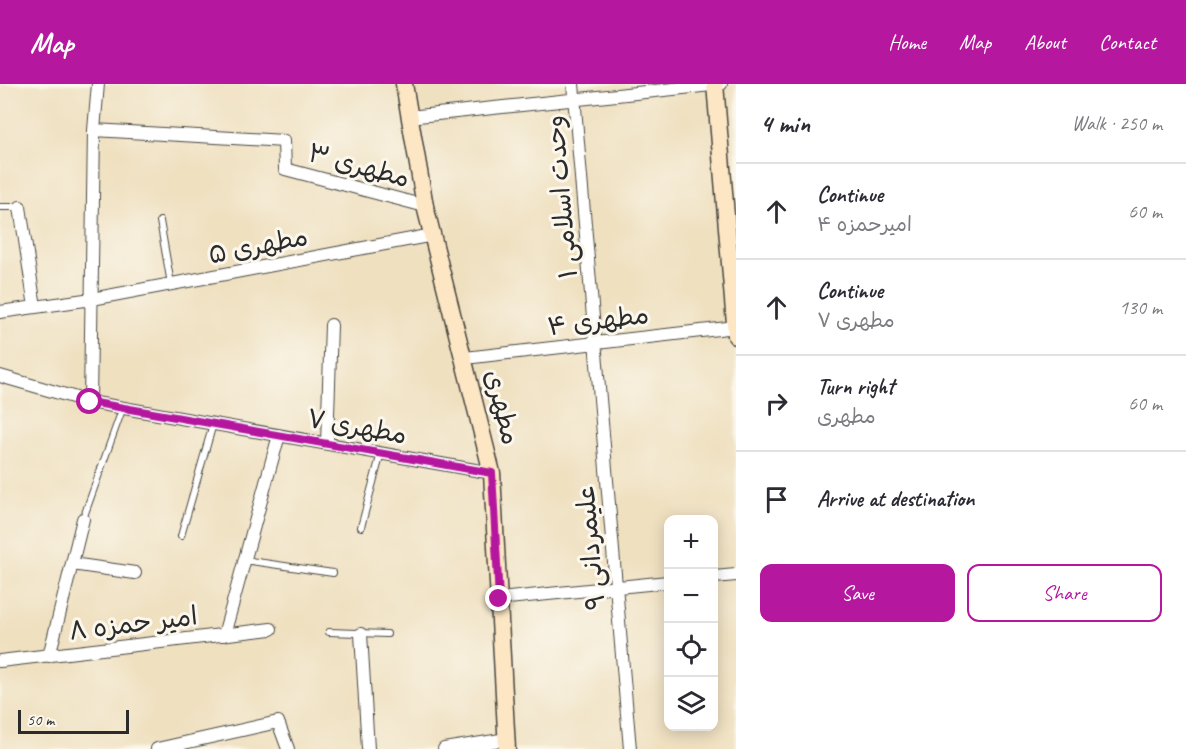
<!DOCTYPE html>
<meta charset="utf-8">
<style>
:root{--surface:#fff;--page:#f2f2f3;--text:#2b2b33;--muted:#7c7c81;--line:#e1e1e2;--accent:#b5179e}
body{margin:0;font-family:Caveat,"Playpen Sans Arabic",sans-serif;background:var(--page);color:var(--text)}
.controls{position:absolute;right:18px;bottom:18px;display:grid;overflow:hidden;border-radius:12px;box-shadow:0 3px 15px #0003}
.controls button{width:54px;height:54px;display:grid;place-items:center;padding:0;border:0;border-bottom:2px solid var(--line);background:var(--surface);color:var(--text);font:30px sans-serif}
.scale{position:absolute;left:18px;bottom:15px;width:111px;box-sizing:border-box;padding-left:6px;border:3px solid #2b2b2b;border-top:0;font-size:16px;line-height:21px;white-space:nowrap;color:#2b2b2b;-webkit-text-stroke:4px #fbf7ec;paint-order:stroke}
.stop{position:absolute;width:18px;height:18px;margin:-14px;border:4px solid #b5179e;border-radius:50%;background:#fff}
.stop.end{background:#b5179e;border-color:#fff;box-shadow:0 2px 6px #0008}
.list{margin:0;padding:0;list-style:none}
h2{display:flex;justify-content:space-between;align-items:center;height:78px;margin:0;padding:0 24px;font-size:26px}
h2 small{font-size:20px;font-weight:400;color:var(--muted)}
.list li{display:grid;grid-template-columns:39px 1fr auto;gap:18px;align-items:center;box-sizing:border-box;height:96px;padding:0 24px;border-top:2px solid var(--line)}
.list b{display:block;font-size:22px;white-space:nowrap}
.list p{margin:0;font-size:20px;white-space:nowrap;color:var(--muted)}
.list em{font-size:20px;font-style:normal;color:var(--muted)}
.actions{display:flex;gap:12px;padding:18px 24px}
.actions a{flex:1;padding:14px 0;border:2px solid var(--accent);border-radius:12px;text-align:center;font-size:21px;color:var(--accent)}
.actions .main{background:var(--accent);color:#fff}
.icon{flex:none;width:33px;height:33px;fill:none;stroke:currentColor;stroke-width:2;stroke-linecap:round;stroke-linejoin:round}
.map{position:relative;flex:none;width:736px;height:665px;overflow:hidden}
header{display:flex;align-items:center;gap:36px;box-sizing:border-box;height:84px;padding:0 30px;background:var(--accent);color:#fff}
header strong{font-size:28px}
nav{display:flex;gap:33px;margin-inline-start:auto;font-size:21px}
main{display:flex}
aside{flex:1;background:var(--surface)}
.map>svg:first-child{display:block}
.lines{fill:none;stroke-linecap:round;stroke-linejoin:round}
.lane-casing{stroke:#484641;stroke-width:8}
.street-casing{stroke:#484641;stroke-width:14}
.secondary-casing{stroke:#484641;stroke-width:19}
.lane{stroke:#fff;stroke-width:6}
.street{stroke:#fff;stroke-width:12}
.secondary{stroke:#fce6c4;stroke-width:16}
.route{stroke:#b5179e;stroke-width:8}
.labels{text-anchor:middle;stroke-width:6;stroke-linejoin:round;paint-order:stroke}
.street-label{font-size:26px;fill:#2b2b2b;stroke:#fbf7ec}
</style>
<header>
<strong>Map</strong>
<nav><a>Home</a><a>Map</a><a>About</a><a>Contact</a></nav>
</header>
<main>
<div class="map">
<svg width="736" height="665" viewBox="0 0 736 665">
<rect width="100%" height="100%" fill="#fbf7ec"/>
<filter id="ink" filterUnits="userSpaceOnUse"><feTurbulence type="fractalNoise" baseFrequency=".0167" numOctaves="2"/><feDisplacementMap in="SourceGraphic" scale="12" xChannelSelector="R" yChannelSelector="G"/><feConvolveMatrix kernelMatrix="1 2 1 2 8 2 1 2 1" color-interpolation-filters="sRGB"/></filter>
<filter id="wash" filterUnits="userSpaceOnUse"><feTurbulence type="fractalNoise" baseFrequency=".008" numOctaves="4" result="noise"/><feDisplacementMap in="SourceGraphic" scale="24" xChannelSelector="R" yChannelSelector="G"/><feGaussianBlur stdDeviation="1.35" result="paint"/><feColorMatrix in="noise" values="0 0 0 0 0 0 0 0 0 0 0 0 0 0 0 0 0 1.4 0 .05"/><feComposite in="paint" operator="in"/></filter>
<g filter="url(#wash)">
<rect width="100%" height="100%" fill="#efe0c0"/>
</g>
<g filter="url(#ink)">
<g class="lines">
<!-- lane casing -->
<g class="lane-casing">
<path id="lane" d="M0,123H20
M160,137L171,200
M83,435L123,323
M361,443L381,369
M181,452L213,340
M244,476L333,489
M329,548L387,550"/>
</g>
<!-- street casing -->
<g class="street-casing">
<path id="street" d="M573,0L630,665
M409,33L721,0
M94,46L284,57L285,85L425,122
M20,123L35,223
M0,228L92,215L433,151
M465,274L736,243
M0,292L90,318L492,389
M90,318L94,46L98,0
M327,360L331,241
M72,480L135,489
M714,493L736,491
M499,515L668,498
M361,550L368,665
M224,551L279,351
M49,572L83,435
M0,577L271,545
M157,665L278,638L288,665
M444,665L507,655"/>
</g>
<!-- secondary casing -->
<g class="secondary-casing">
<path id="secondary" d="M404,0L425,122L492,389L507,665
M715,0L736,252"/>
</g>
<!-- lane -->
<use href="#lane" class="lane"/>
<!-- street -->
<use href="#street" class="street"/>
<!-- secondary -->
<use href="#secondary" class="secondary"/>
</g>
</g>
<g class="lines" filter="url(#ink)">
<!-- route -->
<path class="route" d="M90,318L492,389L499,515"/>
</g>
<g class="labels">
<!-- street labels -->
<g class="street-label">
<text transform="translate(359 81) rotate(15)" y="9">مطهری ۳</text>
<text transform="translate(561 113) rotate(-95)" y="9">وحدت اسلامی ۱</text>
<text transform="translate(258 161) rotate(-11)" y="9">مطهری ۵</text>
<text transform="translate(598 236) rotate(-7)" y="9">مطهری ۴</text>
<text transform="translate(503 323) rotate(76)" y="9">مطهری</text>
<text transform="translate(357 342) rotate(10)" y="9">مطهری ۷</text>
<text transform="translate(590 464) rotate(-95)" y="9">علیمردانی ۹</text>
<text transform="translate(133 539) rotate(-7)" y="9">امیر حمزه ۸</text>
</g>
</g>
</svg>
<div class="controls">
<button>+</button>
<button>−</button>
<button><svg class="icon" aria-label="locate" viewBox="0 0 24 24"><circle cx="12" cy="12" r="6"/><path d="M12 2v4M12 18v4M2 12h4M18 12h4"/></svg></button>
<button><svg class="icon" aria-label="layers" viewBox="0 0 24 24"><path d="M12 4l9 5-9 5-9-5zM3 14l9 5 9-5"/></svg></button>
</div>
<div class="scale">50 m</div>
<div class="stop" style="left:90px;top:318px"></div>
<div class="stop end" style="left:499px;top:515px"></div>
</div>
<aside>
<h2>4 min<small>Walk · 250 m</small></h2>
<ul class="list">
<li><svg class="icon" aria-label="ahead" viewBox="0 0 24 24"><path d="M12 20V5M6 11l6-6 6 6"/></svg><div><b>Continue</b><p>امیرحمزه ۴</p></div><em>60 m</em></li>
<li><svg class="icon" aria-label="ahead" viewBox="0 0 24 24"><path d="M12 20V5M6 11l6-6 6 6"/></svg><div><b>Continue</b><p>مطهری ۷</p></div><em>130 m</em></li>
<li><svg class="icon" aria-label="right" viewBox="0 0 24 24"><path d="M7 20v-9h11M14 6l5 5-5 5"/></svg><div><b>Turn right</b><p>مطهری</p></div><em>60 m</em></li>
<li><svg class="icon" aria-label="arrive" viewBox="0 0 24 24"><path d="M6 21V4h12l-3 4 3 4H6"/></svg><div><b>Arrive at destination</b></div></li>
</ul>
<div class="actions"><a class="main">Save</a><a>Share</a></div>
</aside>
</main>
